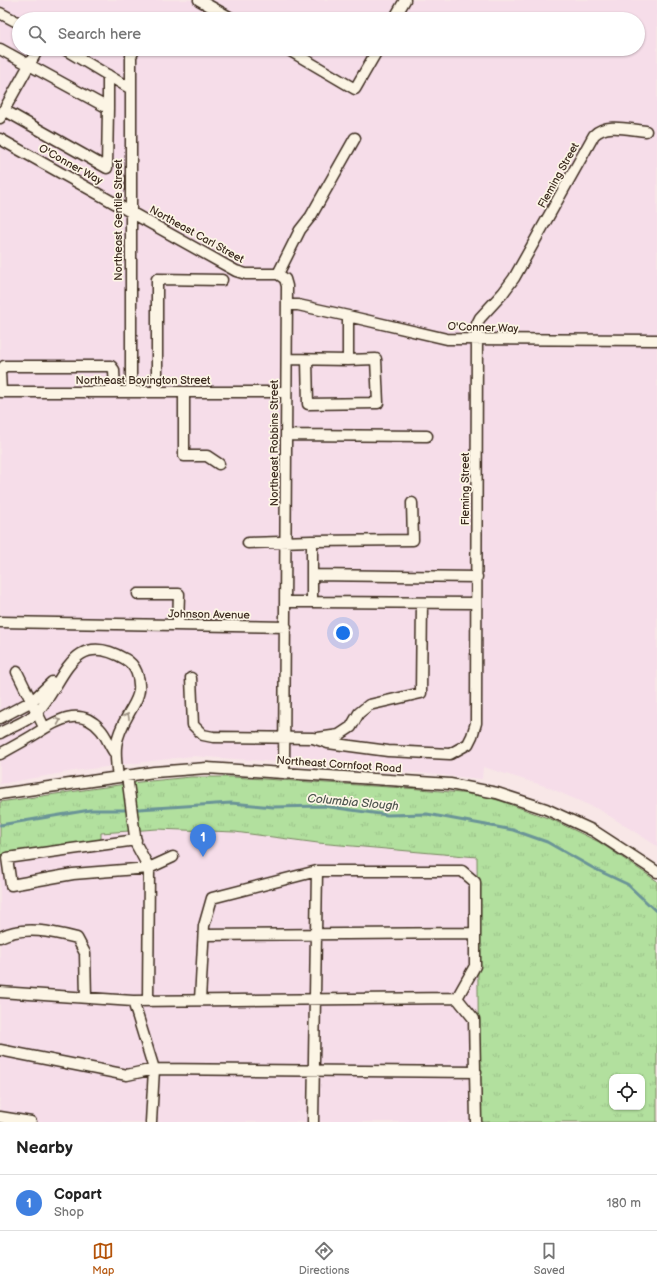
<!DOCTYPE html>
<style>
:root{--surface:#fff;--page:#f6f6f6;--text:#222;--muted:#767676;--line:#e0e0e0;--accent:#b45309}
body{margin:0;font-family:"Balsamiq Sans",sans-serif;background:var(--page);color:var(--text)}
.controls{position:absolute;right:12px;bottom:12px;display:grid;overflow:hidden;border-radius:8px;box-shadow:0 1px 3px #0004}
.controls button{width:36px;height:36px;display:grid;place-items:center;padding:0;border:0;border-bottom:1px solid var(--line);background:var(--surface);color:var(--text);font:20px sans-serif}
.you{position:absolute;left:343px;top:633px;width:14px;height:14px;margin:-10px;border:3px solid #fff;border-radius:50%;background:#1a73e8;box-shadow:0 0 0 6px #1a73e833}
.badge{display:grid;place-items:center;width:26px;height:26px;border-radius:50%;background:var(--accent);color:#fff;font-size:13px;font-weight:700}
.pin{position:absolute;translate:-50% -33px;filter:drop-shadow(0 1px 2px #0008)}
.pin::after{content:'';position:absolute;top:21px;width:14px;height:12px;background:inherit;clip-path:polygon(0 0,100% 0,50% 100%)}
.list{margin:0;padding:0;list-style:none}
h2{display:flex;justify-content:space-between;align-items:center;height:52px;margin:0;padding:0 16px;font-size:17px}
h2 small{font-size:13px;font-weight:400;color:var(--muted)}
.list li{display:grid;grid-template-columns:26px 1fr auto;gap:12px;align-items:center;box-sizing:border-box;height:56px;padding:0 16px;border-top:1px solid var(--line)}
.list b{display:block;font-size:15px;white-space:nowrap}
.list p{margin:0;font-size:13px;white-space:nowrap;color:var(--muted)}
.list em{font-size:13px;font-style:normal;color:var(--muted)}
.icon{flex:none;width:22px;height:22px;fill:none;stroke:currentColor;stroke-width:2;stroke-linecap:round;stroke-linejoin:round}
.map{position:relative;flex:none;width:657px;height:1122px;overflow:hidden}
.search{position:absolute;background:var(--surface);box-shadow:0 1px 3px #0004;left:12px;right:12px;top:12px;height:44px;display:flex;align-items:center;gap:10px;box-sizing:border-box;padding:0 14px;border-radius:22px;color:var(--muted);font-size:15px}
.sheet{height:108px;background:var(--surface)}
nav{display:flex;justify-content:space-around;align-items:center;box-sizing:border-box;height:56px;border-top:1px solid var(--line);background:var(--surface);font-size:11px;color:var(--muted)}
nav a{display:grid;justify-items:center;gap:2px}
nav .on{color:var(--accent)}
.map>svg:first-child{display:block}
.built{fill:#f6dde9;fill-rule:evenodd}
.grass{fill:url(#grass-tufts);stroke:#76855e;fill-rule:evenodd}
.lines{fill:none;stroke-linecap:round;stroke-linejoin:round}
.stream{stroke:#6b9497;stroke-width:3}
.minor-casing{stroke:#3b2a1e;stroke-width:13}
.minor{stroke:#fcf5e5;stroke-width:10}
.oneway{stroke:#9c9082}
.labels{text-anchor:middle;stroke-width:3.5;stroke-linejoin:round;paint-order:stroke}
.street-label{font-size:11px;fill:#3b2a1e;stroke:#fcf5e5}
.water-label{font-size:12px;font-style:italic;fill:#4f5650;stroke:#fcf5e5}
</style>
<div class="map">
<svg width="657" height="1122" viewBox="0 0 657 1122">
<defs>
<pattern id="grass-tufts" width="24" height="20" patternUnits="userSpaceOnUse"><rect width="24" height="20" fill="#b2e09e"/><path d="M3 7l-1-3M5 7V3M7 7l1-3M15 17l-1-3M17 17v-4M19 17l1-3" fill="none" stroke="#9ac088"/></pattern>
</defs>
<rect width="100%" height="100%" fill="#f8e7e7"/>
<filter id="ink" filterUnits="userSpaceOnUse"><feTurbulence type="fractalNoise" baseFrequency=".025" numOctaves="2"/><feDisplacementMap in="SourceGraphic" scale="8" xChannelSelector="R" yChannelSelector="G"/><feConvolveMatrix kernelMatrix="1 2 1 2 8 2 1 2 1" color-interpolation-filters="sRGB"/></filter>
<g filter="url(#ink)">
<!-- built -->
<path class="built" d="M0,0H657V846L600,810L545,786L483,767L482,779L352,767L192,756L74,771L0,784ZM19,19H638V49H19Z
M157,829L235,832L318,843L477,857L479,1122H0V857L101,840L100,833Z"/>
<!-- grass -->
<path class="grass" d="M191,777H232L420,789L480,795L501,801L553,820L599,842L657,881V1122H479L477,857L318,843L235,832L157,829L101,833V840L0,857V802L140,782ZM612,1077H642V1107H612Z"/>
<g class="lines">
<!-- stream -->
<path class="stream" d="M0,825L90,810H124L231,803L273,807L323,806L387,815L427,814L513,830L547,842L593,868L627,884L657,912"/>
<!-- minor casing -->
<g class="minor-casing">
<path id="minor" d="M199,0L233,19
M0,13L19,23
M394,19L405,0
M0,49L108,108L107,168L4,110L0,118
M64,49L131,89
M287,49L355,89L378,49
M108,75V108
M4,110L38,49
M0,139L236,271L246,274H278
M278,274L285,279L287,286L284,772
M278,274L300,230L311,216L355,138
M287,305H298L348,316L447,339L657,340
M287,359L348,360V316
M307,360L308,404L378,403L376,359L348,360
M0,392H286
M1,392L0,372L4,366H111L114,370L115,392
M131,392V56L135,49
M157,392V279L222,280
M184,392V456H207L219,464
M286,435L427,436
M312,541L413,540L412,503
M248,543L312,541V602H286
M312,575L477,577
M138,594H179L178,625
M312,602L475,603
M0,622L286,627
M17,672L44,727
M191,678L193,725L203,735L213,737L313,738L328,743L388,751L450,754L468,744L472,736L476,723L477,324L480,318L503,293L514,278L594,135C607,122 630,130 646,131
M0,718L32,701L52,682
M0,733C11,727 29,721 37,712C64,685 70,627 125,659C136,665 140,678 139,690C138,700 132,707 128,715C114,740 114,749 118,777
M318,738L339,735L351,727L359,713L369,705L421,693L422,603
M0,754C11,748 22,742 32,736C53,723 78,704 100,729C106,735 109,745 114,752
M127,775C130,798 133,821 136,844L149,868L73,874L11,885L7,858L136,840
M0,794L154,772L207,768L450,784L497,793L546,809L594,831L657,872
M204,935L475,933
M0,937C24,925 53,932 77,938L85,953L86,998
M0,992L133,1001
M457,998L474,1019L476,1122
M200,1000L204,926L212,898L317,871H462L475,882V966L457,998
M148,1001L149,868L173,857
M0,1050L127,1075L154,1069L476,1072
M0,1117L31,1122
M151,1122L154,1069L133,1001L457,998
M313,1122L317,871"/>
</g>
<!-- minor -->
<use href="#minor" class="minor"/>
</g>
<!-- one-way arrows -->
<defs><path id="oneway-chevron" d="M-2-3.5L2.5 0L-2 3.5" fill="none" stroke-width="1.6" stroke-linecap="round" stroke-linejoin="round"/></defs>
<g class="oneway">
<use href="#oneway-chevron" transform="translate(127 716) rotate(-61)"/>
<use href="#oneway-chevron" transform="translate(58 721) rotate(-23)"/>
</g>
</g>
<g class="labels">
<!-- street labels -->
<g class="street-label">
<text transform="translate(71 164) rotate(29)" y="4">O'Conner Way</text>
<text transform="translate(558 175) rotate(-61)" y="4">Fleming Street</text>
<text transform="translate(118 220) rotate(-90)" y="4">Northeast Gentile Street</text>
<text transform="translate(197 234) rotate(29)" y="4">Northeast Carl Street</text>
<text transform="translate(483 327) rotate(2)" y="4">O'Conner Way</text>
<text x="143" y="384">Northeast Boyington Street</text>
<text transform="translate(274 443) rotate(-90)" y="4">Northeast Robbins Street</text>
<text transform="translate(465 489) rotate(-90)" y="4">Fleming Street</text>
<text transform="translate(209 614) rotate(1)" y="4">Johnson Avenue</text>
<text transform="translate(339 764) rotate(4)" y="4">Northeast Cornfoot Road</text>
</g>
<!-- water labels -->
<g class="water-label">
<text transform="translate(353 802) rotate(5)" y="4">Columbia Slough</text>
</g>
</g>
</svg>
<div class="controls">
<button><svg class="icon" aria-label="locate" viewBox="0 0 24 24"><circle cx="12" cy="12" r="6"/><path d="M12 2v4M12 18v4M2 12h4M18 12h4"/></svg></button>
</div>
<div class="you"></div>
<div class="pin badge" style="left:203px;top:857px;background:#3f7fe0">1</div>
<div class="search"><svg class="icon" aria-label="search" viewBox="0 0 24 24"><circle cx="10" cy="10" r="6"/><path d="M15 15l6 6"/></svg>Search here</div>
</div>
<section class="sheet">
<h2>Nearby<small></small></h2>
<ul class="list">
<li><span class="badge" style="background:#3f7fe0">1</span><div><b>Copart</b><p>Shop</p></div><em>180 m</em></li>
</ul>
</section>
<nav>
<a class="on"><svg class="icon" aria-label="map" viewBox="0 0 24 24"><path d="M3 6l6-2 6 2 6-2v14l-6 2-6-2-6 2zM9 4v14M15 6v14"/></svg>Map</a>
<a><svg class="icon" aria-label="directions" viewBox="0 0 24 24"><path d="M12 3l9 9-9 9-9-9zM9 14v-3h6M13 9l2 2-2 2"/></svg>Directions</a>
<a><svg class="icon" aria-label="saved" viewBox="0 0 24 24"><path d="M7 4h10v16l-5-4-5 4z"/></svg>Saved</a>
</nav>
